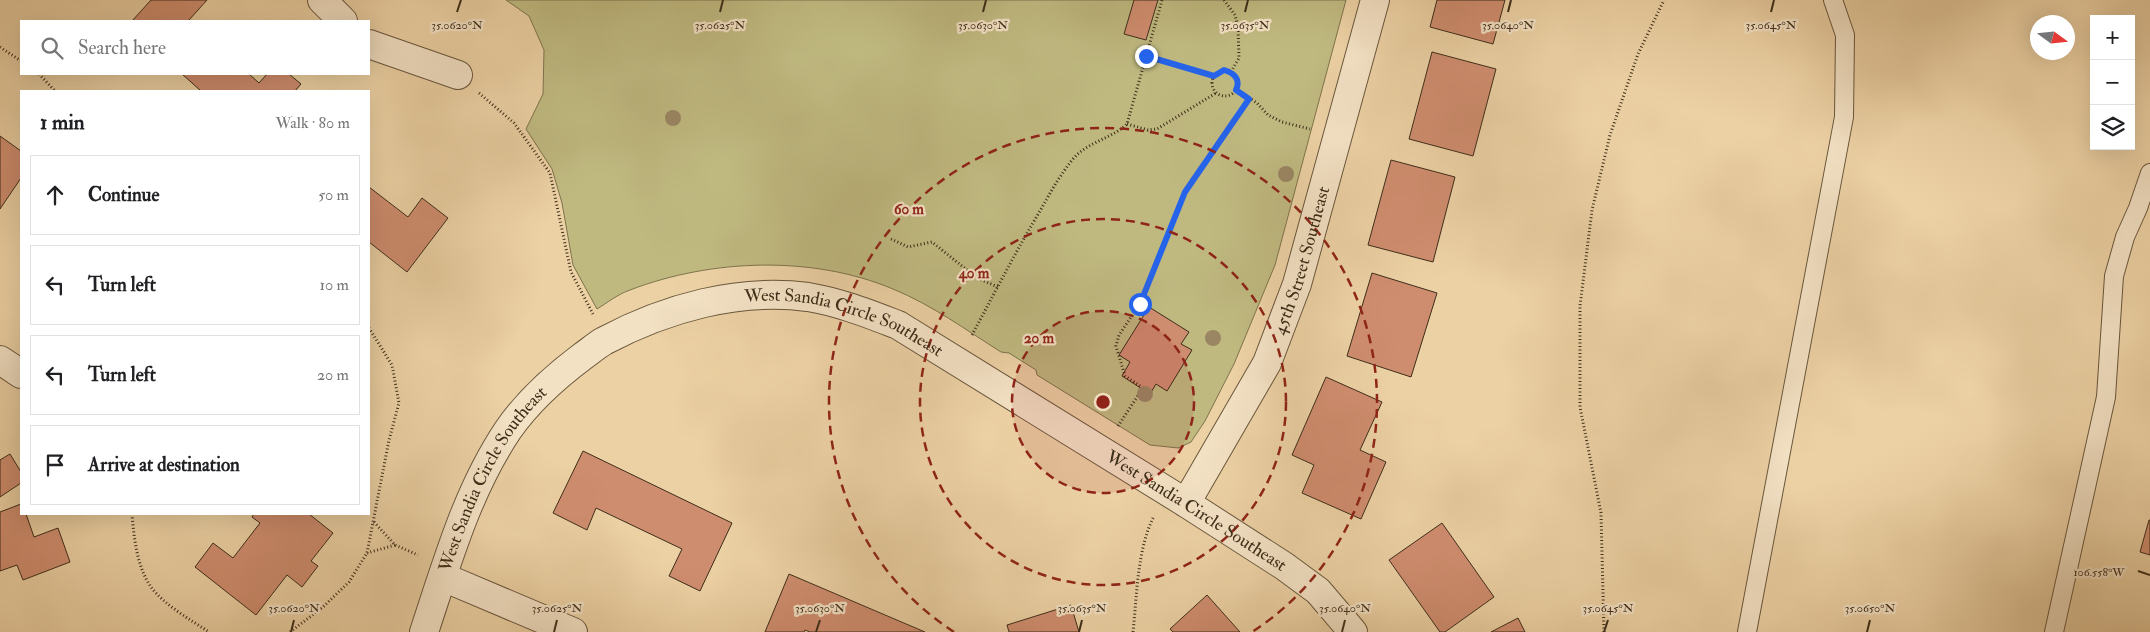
<!DOCTYPE html>
<meta charset="utf-8">
<style>
:root{--surface:#fff;--page:#f6f6f6;--text:#202124;--muted:#757577;--line:#e0e0e0}
body{margin:0;font-family:"IM FELL Double Pica",serif;background:var(--page);color:var(--text)}
.controls{position:absolute;right:15px;top:15px;display:grid;overflow:hidden;border-radius:0px;box-shadow:0 5px 20px #0002}
.controls button{width:45px;height:45px;display:grid;place-items:center;padding:0;border:0;border-bottom:1px solid var(--line);background:var(--surface);color:var(--text);font:25px sans-serif}
.compass{position:absolute;left:2030px;top:15px;width:45px;height:45px;border-radius:50%;background:var(--surface);box-shadow:0 5px 20px #0002;rotate:105deg}
.stop{position:absolute;width:15px;height:15px;margin:-11px;border:4px solid #2563eb;border-radius:50%;background:#fff}
.stop.end{background:#2563eb;border-color:#fff;box-shadow:0 1px 5px #0008}
.list{margin:0;padding:0;list-style:none}
h2{display:flex;justify-content:space-between;align-items:center;height:65px;margin:0;padding:0 20px;font-size:21px}
h2 small{font-size:16px;font-weight:400;color:var(--muted)}
.list li{display:grid;grid-template-columns:32px 1fr auto;gap:15px;align-items:center;box-sizing:border-box;height:80px;margin:0 10px 10px;padding:0 10px;border:1px solid var(--line);border-radius:0px}
.list b{display:block;font-size:19px;white-space:nowrap}
.list em{font-size:16px;font-style:normal;color:var(--muted)}
.icon{flex:none;width:28px;height:28px;fill:none;stroke:currentColor;stroke-width:2;stroke-linecap:round;stroke-linejoin:round}
.map{position:relative;flex:none;width:2150px;height:632px;overflow:hidden}
.search{position:absolute;background:var(--surface);box-shadow:0 5px 20px #0002;left:20px;top:20px;width:350px;height:55px;display:flex;align-items:center;gap:12px;box-sizing:border-box;padding:0 18px;border-radius:0px;color:var(--muted);font-size:19px}
.panel{position:absolute;background:var(--surface);box-shadow:0 5px 20px #0002;left:20px;top:90px;width:350px;height:425px;border-radius:0px}
.map>svg:first-child{display:block}
.green{fill:#bfb980;stroke:#7e734c}
.building{fill:#cf8d6f;stroke:#3d2d19}
.lines{fill:none;stroke-linecap:round;stroke-linejoin:round}
.service-casing{stroke:#69563c;stroke-width:20}
.minor-casing{stroke:#69563c;stroke-width:30}
.path{stroke:#3d2d19;stroke-width:3;stroke-dasharray:1 2.5;stroke-linecap:butt}
.service{stroke:#f3e1c4;stroke-width:18}
.minor{stroke:#f3e1c4;stroke-width:28}
.tree{fill:#9a8663}
.route{stroke:#2563eb;stroke-width:6}
.ticks{fill:none;stroke:#3d2d19;stroke-width:2}
.ring{fill:none;stroke:#8f2418;stroke-width:2.5;stroke-dasharray:9 6}
.labels{text-anchor:middle;stroke-width:4.5;stroke-linejoin:round;paint-order:stroke}
.street-label{font-size:18px;fill:#3d2d19;stroke:#f3e1c4}
.ticks-label{font-size:12px;text-anchor:middle;fill:#3d2d19;stroke:#f3e1c4;stroke-width:4.5;stroke-linejoin:round;paint-order:stroke}
.centre{fill:#8f2418;stroke:#f3e1c4;stroke-width:2.5}
.ring-label{font-size:15px;text-anchor:middle;font-weight:bold;fill:#8f2418;stroke:#f3e1c4;stroke-width:4.5;stroke-linejoin:round;paint-order:stroke}
</style>
<div class="map">
<svg width="2150" height="632" viewBox="0 0 2150 632">
<rect width="100%" height="100%" fill="#ecd1a4"/>
<filter id="stains"><feTurbulence type="fractalNoise" baseFrequency=".004" numOctaves="4"/><feColorMatrix values="0 0 0 0 .2 0 0 0 0 .09 0 0 0 0 .02 0 0 0 .5 -.17"/></filter>
<radialGradient id="worn" r=".72"><stop offset=".6" stop-color="#630" stop-opacity="0"/><stop offset="1" stop-color="#630" stop-opacity=".3"/></radialGradient>
<!-- green -->
<path class="green" d="M506,0H1346L1275,265L1234,364L1205,421L1191,442L1178,448L1150,445L1037,375L1036,370L1009,353L1001,352C966,330 932,305 893,289C812,255 711,259 630,290C618,294 607,303 597,309L573,265L562,203L552,169L526,129L543,94L544,50L529,16Z"/>
<!-- building -->
<path class="building" d="M151,0H207L189,20L190,21H132Z
M1134,0H1158L1146,40L1124,34Z
M1437,0H1505L1493,44L1430,27Z
M1432,52L1496,69L1473,156L1409,139Z
M182,74H249L259,83L267,74H289L301,84L295,91H201Z
M0,136L21,151V178L0,209Z
M1391,160L1455,177L1433,262L1368,245Z
M369,187L408,217L422,198L448,218L407,272L369,242Z
M1372,273L1437,293L1411,377L1347,356Z
M1149,307L1189,332L1181,344L1192,350L1167,391L1156,384L1150,394L1122,376L1130,362L1119,355Z
M1326,377L1382,402L1360,450L1386,462L1361,519L1302,493L1314,465L1292,455Z
M583,451L732,523L700,591L669,576L682,549L596,508L587,530L553,513Z
M10,454L21,472V483L0,497V460Z
M21,504V514H26L34,537L58,528L70,562L23,580L17,565L0,571V512Z
M254,514H309L333,533L311,561L318,566L302,587L287,575L256,615L195,567L213,543L233,558L260,523L252,517Z
M2149,520H2150V555L2140,552Z
M1442,523L1494,597L1445,632H1440L1389,560Z
M789,574L925,632H810L805,630L804,632H765Z
M1207,595L1240,632H1173L1170,629Z
M1071,605L1079,632H1009L1007,625Z
M1518,618L1525,632H1491Z"/>
<g class="lines">
<!-- service casing -->
<g class="service-casing">
<path id="service" d="M1747,632L1844,117L1845,35L1833,0
M2054,632L2106,397L2114,276L2125,237L2138,208L2150,173"/>
</g>
<!-- minor casing -->
<g class="minor-casing">
<g id="minor">
<path d="M322,0L343,21"/>
<path d="M369,44L458,75"/>
<path d="M0,360L21,374"/>
<path id="s1" d="M1186,503L1267,363L1297,284L1375,0"/>
<path d="M443,577L573,632"/>
<path id="s2" d="M424,632C447,563 467,491 508,430C528,401 555,377 583,356C590,351 597,345 604,341C666,308 738,288 808,297C839,302 869,314 898,325L1186,503L1284,566L1318,591L1353,632"/>
</g>
</g>
<!-- path -->
<path class="path" d="M1224,0L1235,15L1238,27L1239,58L1231,72
M0,47L21,61
M1146,56L1214,76
M1212 83a13 13 0 1 1 26 0a13 13 0 1 1-26 0Z
M39,74L55,91
M1237,90L1257,103L1268,115L1282,122L1310,129
M479,93L514,123L550,173L571,272L593,314
M1127,124L1148,130L1157,129L1216,93
M891,239L908,247L932,242L977,278L998,287
M972,335C994,294 1016,251 1040,211C1050,193 1060,175 1073,159C1087,142 1111,139 1127,124L1162,0
M1118,426L1143,388L1125,376L1116,346L1119,335L1140,304L1185,193L1249,99
M132,514C134,538 137,567 151,587C164,605 191,620 209,632
M374,522L395,545L418,555
M367,553L395,545
M290,632L323,607L349,582L367,553L389,440L399,403L392,365L369,328
M1133,632C1137,596 1137,549 1154,516
M1604,632L1601,513L1580,407V306L1592,210L1610,135L1638,54L1664,0"/>
<!-- service -->
<use href="#service" class="service"/>
<!-- minor -->
<use href="#minor" class="minor"/>
</g>
<!-- trees -->
<g class="tree">
<circle cx="673" cy="118" r="8"/>
<circle cx="1286" cy="174" r="8"/>
<circle cx="1213" cy="338" r="8"/>
<circle cx="1145" cy="394" r="8"/>
</g>
<g class="lines">
<!-- route -->
<path class="route" d="M1140,304L1185,192L1249,99L1236,90C1241,79 1234,73 1224,70L1214,76L1146,56"/>
</g>
<!-- ticks -->
<path class="ticks" d="M457,12L461,0M720,12L723,0M983,12L986,0M1245,12L1248,0M1508,12L1511,0M1771,12L1774,0M2138,571L2150,575M291,632L294,620M554,632L557,620M816,632L820,620M1079,632L1082,620M1342,632L1345,620M1604,632L1608,620M1867,632L1870,620"/>
<!-- distance rings -->
<circle cx="1103" cy="402" r="91" fill="#8f2418" fill-opacity=".12"/>
<g class="ring">
<circle cx="1103" cy="402" r="91"/>
<circle cx="1103" cy="402" r="183"/>
<path d="M954 632A274 274 0 1 1 1252 632"/>
</g>
<g class="labels">
<!-- street labels -->
<g class="street-label">
<text dy="6" stroke="none"><textPath href="#s1" startOffset="270">45th Street Southeast</textPath></text>
<text dy="6" stroke="none"><textPath href="#s2" startOffset="604">West Sandia Circle Southeast</textPath></text>
<text dy="6" stroke="none"><textPath href="#s2" startOffset="169">West Sandia Circle Southeast</textPath></text>
<text dy="6" stroke="none"><textPath href="#s2" startOffset="1009">West Sandia Circle Southeast</textPath></text>
</g>
</g>
<g class="ticks-label">
<text x="457" y="29">35.0620°N</text>
<text x="720" y="29">35.0625°N</text>
<text x="983" y="29">35.0630°N</text>
<text x="1245" y="29">35.0635°N</text>
<text x="1508" y="29">35.0640°N</text>
<text x="1771" y="29">35.0645°N</text>
<text x="2099" y="576">106.558°W</text>
<text x="294" y="612">35.0620°N</text>
<text x="557" y="612">35.0625°N</text>
<text x="820" y="612">35.0630°N</text>
<text x="1082" y="612">35.0635°N</text>
<text x="1345" y="612">35.0640°N</text>
<text x="1608" y="612">35.0645°N</text>
<text x="1870" y="612">35.0650°N</text>
</g>
<circle cx="1103" cy="402" r="8" class="centre"/>
<g class="ring-label">
<text x="909" y="214">60 m</text>
<text x="974" y="278">40 m</text>
<text x="1039" y="343">20 m</text>
</g>
<rect width="100%" height="100%" filter="url(#stains)"/>
<rect width="100%" height="100%" fill="url(#worn)"/>
</svg>
<div class="controls">
<button>+</button>
<button>−</button>
<button><svg class="icon" aria-label="layers" viewBox="0 0 24 24"><path d="M12 4l9 5-9 5-9-5zM3 14l9 5 9-5"/></svg></button>
</div>
<svg class="compass" viewBox="-18 -18 36 36"><path d="M0-13l5 13h-10z" fill="#e53935"/><path d="M0 13l5-13h-10z" fill="#757577"/></svg>
<div class="stop" style="left:1140px;top:304px"></div>
<div class="stop end" style="left:1146px;top:56px"></div>
<div class="search"><svg class="icon" aria-label="search" viewBox="0 0 24 24"><circle cx="10" cy="10" r="6"/><path d="M15 15l6 6"/></svg>Search here</div>
<section class="panel">
<h2>1 min<small>Walk · 80 m</small></h2>
<ul class="list">
<li><svg class="icon" aria-label="ahead" viewBox="0 0 24 24"><path d="M12 20V5M6 11l6-6 6 6"/></svg><div><b>Continue</b></div><em>50 m</em></li>
<li><svg class="icon" aria-label="left" viewBox="0 0 24 24"><path d="M17 20v-9H6M10 6l-5 5 5 5"/></svg><div><b>Turn left</b></div><em>10 m</em></li>
<li><svg class="icon" aria-label="left" viewBox="0 0 24 24"><path d="M17 20v-9H6M10 6l-5 5 5 5"/></svg><div><b>Turn left</b></div><em>20 m</em></li>
<li><svg class="icon" aria-label="arrive" viewBox="0 0 24 24"><path d="M6 21V4h12l-3 4 3 4H6"/></svg><div><b>Arrive at destination</b></div></li>
</ul>
</section>
</div>
